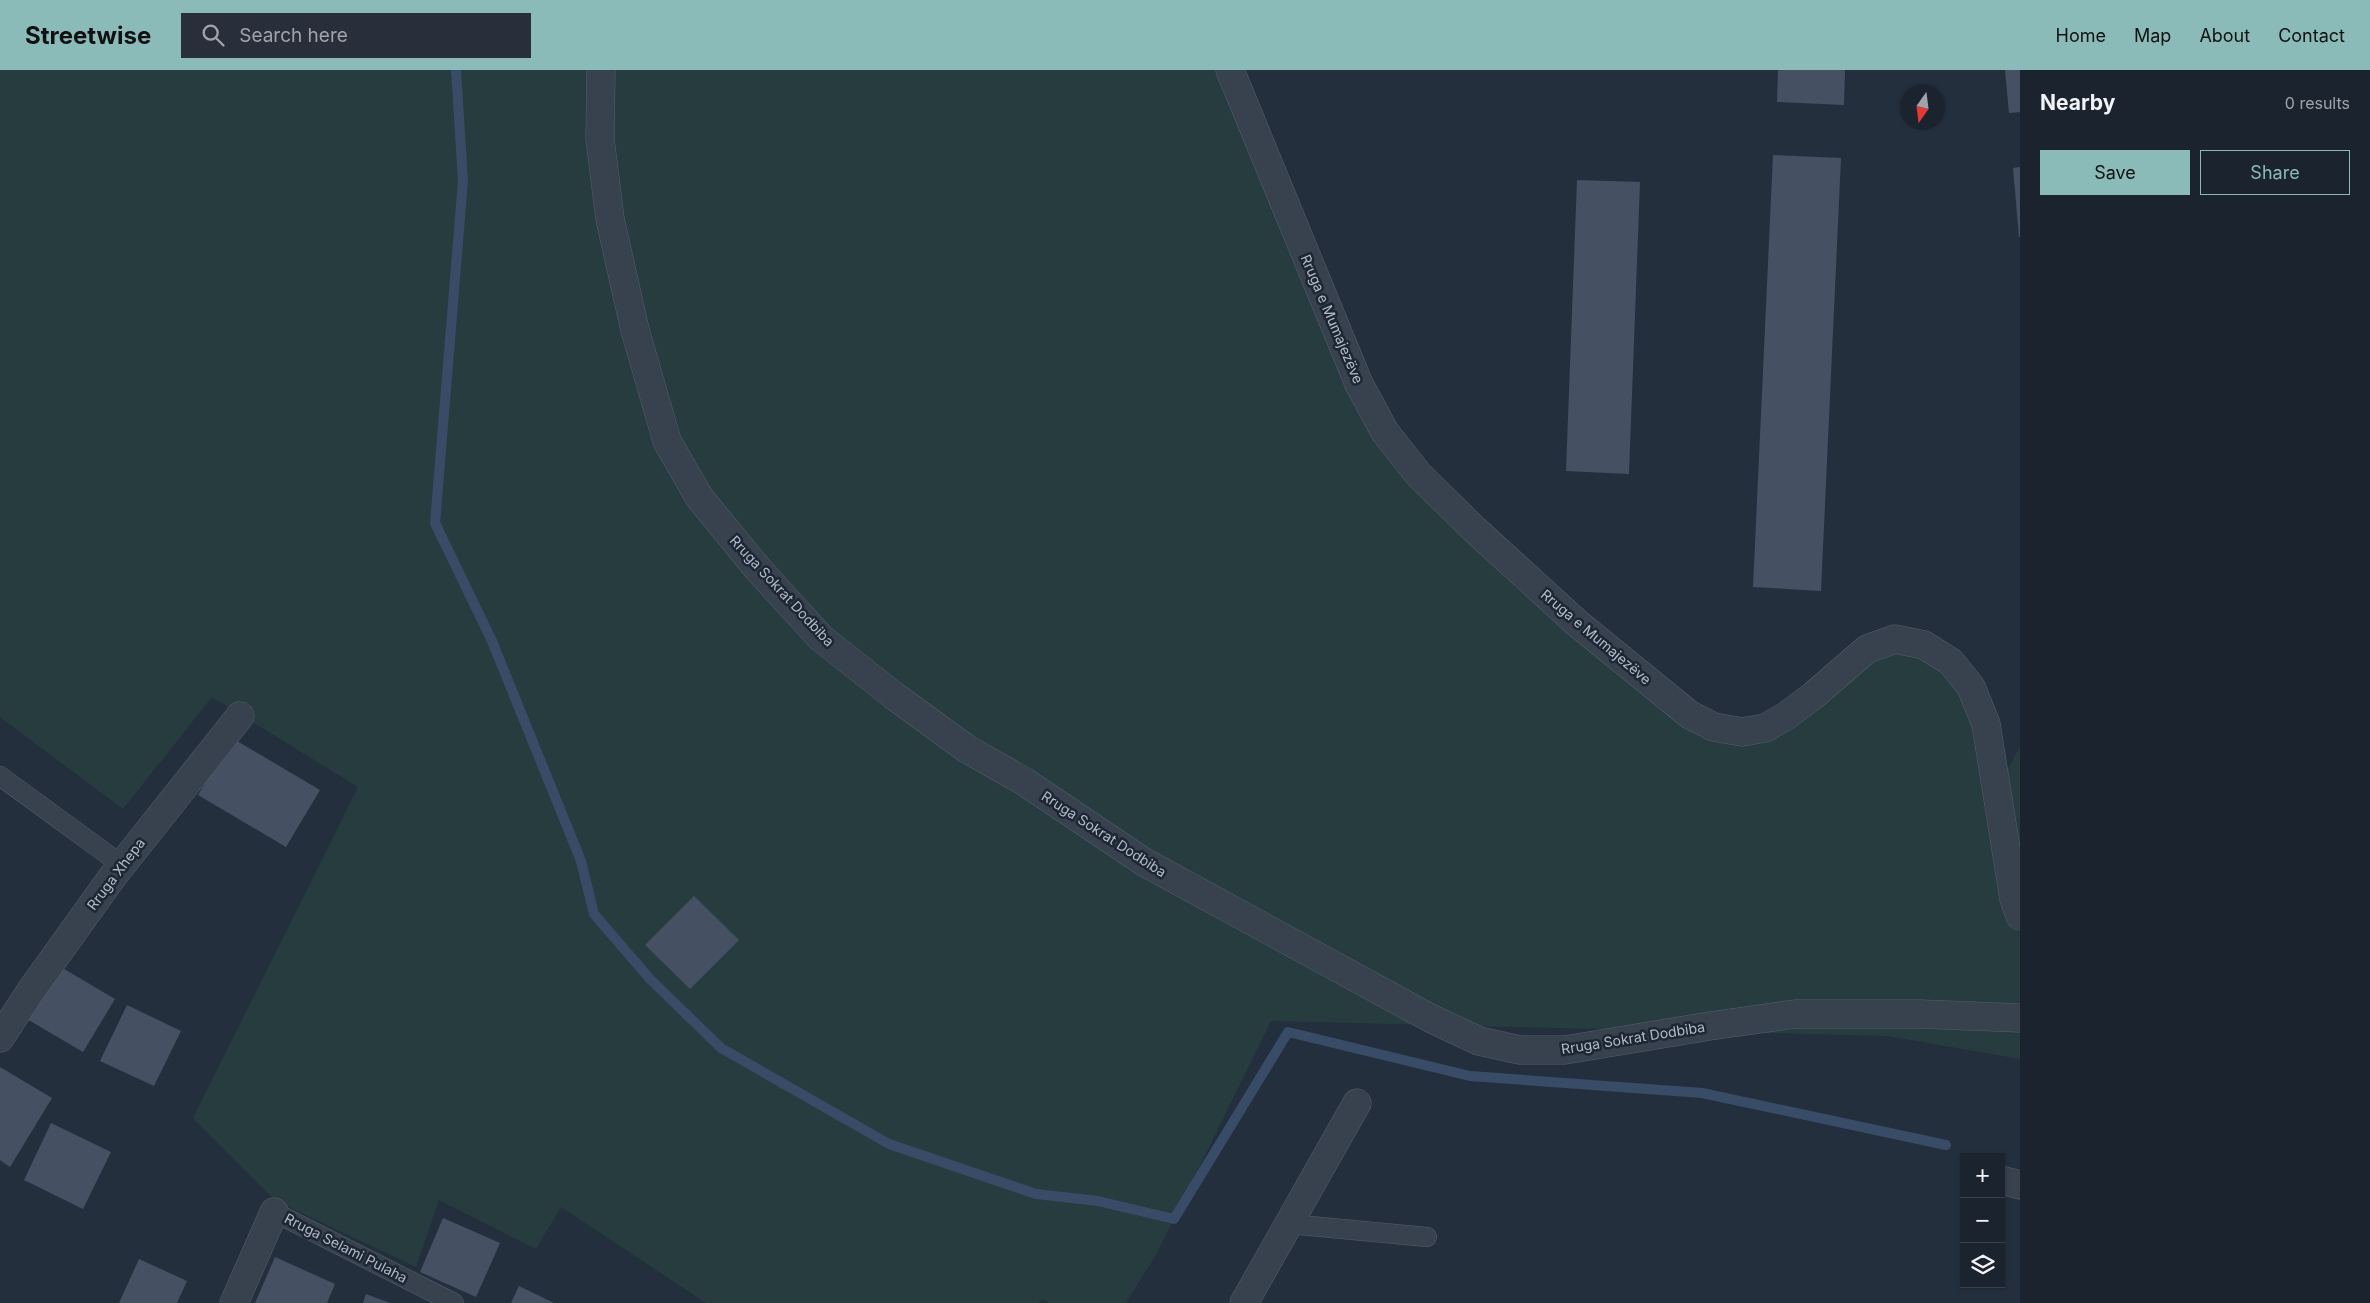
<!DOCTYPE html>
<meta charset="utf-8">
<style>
:root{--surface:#1b232e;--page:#282f3a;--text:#f1f3f6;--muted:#a0a4aa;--line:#39404a;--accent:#8bbbb9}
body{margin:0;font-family:Inter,sans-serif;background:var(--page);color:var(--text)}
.controls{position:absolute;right:15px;bottom:15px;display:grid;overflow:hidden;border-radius:0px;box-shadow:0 1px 4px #0004}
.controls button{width:45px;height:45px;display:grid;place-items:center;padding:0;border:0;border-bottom:1px solid var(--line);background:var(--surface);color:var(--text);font:25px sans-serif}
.compass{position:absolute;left:1900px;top:15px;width:45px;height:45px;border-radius:50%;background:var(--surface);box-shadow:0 1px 4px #0004;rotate:194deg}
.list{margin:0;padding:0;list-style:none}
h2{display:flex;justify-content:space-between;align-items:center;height:65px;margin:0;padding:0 20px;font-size:21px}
h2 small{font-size:16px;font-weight:400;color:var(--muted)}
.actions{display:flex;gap:10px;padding:15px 20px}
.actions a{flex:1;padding:11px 0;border:1px solid var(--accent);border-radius:0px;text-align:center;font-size:18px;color:var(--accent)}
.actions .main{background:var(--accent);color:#111}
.icon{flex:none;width:28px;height:28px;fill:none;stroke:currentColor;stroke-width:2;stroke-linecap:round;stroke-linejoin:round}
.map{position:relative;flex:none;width:2020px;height:1233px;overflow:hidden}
header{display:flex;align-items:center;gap:30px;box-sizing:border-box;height:70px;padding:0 25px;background:var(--accent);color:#111}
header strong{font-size:24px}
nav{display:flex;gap:28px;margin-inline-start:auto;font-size:18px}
.search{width:350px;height:45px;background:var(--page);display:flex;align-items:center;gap:12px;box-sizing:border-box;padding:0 18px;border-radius:0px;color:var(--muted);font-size:19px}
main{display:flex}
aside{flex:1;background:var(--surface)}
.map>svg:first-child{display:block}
.green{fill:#263c3f}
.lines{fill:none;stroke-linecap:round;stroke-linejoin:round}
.stream{stroke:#394c67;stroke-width:10}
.building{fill:#455162}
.service-casing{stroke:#565f6c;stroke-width:20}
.minor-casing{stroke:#565f6c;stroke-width:29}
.service{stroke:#38414e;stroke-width:19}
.minor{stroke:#38414e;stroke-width:28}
.labels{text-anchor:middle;stroke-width:5;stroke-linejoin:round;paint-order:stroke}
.street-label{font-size:14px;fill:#b4bcc9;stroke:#1d2633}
</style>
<header>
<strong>Streetwise</strong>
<div class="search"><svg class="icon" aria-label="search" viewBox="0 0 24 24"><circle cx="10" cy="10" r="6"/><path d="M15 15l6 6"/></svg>Search here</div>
<nav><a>Home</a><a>Map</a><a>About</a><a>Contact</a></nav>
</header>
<main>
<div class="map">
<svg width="2020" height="1233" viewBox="0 0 2020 1233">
<rect width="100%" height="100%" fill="#242f3e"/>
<!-- green -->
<path class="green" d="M0,0H1230L1385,362L1690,645L1742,662L1895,569L1951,592L1994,701L2009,697L2020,676V989L1887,966L1271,951L1157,1183L1126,1233H1049L1042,1229L1039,1233H706L561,1137L536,1179L439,1130L416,1197L276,1131L193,1048L358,717L212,627L123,739L0,647Z"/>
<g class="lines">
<!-- stream -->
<path class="stream" d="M456,0L463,111L435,453L492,571L581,791L594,844L650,909L721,978L889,1074L1036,1124L1098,1131L1174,1149L1288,962L1470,1006L1702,1023L1946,1075"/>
</g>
<!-- building -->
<path class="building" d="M1778,0H1845L1844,35L1777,32Z
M2005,0H2020V42L2009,43Z
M1773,85L1841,88L1821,521L1753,517Z
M2020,97V167H2019L2013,98Z
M1577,110L1640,112L1629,404L1566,401Z
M232,668L320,720L286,777L198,725Z
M694,826L739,870L690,919L645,875Z
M59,896L115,929L83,982L27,949Z
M127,935L181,961L154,1016L100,991Z
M0,997L52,1028L10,1097L0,1090Z
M51,1053L111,1082L83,1139L24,1110Z
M443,1148L500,1173L476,1227L420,1202Z
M275,1187L335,1214L327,1233H255Z
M139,1189L187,1211L177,1233H119Z
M519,1216L554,1233H511Z
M366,1224L390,1233H363Z"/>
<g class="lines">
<!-- service casing -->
<g class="service-casing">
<path id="service" d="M0,706L122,795
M274,1142L454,1233
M1289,1154L1427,1167"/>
</g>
<!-- minor casing -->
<g class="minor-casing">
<path id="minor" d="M601,0L600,69L610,149L635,260L667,371L699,427L758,499L821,568L893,625L967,679L1025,712L1144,792L1430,948L1479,971L1520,980H1565L1710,956L1795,944H1920L2020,948
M1230,0L1359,314L1385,362L1418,404L1474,459L1577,553L1690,645L1714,657L1742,662L1765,658L1786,646L1814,625L1867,579L1895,569L1924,575L1951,592L1971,617L1986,654L2014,829L2020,846
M0,968L32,919L113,806L240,646
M2001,1110L2020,1115
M234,1233L274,1142
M1244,1233L1357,1033"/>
</g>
<!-- service -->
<use href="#service" class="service"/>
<!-- minor -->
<use href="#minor" class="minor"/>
</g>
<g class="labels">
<!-- street labels -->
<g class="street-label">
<text transform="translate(1332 249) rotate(67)" y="5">Rruga e Mumajezëve</text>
<text transform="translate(782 521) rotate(47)" y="5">Rruga Sokrat Dodbiba</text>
<text transform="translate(1596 567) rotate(40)" y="5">Rruga e Mumajezëve</text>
<text transform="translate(1104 764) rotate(33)" y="5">Rruga Sokrat Dodbiba</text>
<text transform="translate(116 804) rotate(-53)" y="5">Rruga Xhepa</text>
<text transform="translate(1633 968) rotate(-9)" y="5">Rruga Sokrat Dodbiba</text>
<text transform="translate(346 1178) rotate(27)" y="5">Rruga Selami Pulaha</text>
</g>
</g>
</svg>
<div class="controls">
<button>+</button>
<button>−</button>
<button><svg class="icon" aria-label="layers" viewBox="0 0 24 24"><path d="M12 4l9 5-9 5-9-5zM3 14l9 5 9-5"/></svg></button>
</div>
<svg class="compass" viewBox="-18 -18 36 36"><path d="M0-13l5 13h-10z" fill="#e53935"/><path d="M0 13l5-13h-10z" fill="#a0a4aa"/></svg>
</div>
<aside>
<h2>Nearby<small>0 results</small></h2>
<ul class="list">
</ul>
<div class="actions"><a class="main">Save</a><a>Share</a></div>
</aside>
</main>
